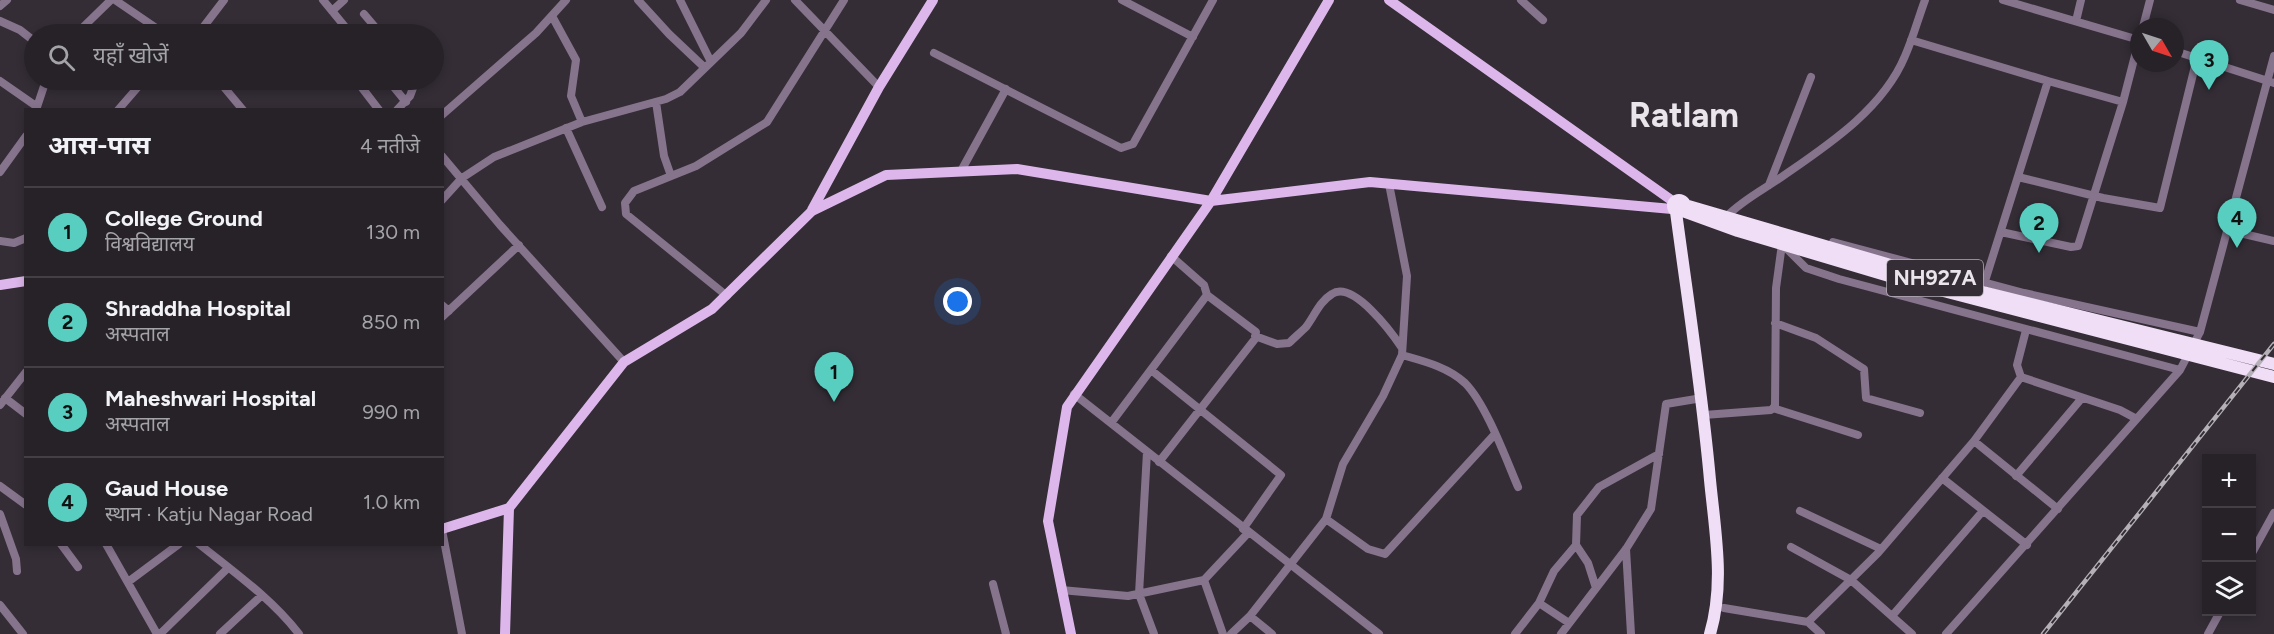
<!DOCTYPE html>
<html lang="hi">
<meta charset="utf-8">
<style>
:root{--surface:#272228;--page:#2f2a30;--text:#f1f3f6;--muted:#a4a4a8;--line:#433f45;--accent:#58cec1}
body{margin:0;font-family:Figtree,"Noto Sans Devanagari",sans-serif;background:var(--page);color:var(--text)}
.controls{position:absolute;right:18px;bottom:18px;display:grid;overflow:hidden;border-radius:0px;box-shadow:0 3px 9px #0003}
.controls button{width:54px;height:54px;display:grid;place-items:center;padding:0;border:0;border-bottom:2px solid var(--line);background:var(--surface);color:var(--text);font:30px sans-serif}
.compass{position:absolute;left:2130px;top:18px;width:54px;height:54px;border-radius:50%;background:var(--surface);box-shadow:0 3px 9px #0003;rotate:129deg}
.you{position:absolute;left:958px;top:302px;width:21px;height:21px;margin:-15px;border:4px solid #fff;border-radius:50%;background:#1a73e8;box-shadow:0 0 0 9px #1a73e833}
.badge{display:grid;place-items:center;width:39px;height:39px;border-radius:50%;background:var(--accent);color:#111;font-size:20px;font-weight:700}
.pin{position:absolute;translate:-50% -50px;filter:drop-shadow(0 2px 3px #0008)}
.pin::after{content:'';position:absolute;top:32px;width:21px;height:18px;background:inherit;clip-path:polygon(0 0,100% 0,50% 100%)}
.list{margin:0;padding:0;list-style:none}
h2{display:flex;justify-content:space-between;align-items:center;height:78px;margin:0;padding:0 24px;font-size:26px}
h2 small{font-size:20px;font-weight:400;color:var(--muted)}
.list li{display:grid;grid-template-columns:39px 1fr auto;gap:18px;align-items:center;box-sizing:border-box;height:90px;padding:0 24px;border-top:2px solid var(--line)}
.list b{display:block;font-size:22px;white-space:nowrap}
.list p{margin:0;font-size:20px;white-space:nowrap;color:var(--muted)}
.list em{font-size:20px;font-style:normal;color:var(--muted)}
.icon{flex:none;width:33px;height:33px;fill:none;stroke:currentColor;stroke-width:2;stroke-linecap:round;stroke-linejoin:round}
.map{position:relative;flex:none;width:2274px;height:634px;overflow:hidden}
.search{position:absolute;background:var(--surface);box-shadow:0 3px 9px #0003;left:24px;top:24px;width:420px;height:66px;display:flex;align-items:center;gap:15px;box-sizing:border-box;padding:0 21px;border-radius:33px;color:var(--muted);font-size:22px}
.panel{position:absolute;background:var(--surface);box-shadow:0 3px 9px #0003;left:24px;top:108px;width:420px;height:438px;border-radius:0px}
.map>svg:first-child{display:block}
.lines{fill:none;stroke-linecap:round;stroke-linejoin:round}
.minor{stroke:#86748d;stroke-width:8}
.major{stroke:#ddb7eb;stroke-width:10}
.highway{stroke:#f0def7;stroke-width:12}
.rail-casing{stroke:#b5b0b7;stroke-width:4.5}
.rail{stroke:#342d36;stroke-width:2;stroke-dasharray:7;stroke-linecap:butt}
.labels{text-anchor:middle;stroke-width:4.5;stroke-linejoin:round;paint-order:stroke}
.shield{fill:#342d36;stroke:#b3aeb5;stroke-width:1.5}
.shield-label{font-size:21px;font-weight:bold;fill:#e9e5eb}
.town-label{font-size:34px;font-weight:bold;fill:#e9e5eb;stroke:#342d36}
</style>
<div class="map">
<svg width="2274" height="634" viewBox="0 0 2274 634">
<rect width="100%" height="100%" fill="#342d36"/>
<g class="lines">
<!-- minor -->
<path class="minor" d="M115,0L165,34
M323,0L351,34
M638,0L669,34L705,68
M680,0L711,62
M795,0L879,87
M1122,0L1193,37
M1521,0L1543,20
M2003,0L2139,40
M2240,0L2274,10
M0,6L7,0
M332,11L344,0
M364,14L381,34
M552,16L576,60L571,96L582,122
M0,21L20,30L34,41
M2076,21L2081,0
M2143,27L2150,0
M76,34L111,0
M198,34L224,0
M1911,40L2048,81L1985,281
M2175,51L2274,83
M934,53L1121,148L1133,144L1213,0
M218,80L243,110
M356,80L379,110
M388,80L406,102
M0,81L36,106
M2048,81L2123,102L2139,40
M656,102L664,156L671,176
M36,110L46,80
M118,110L144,80
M397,110L410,96L416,80
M442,115L536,33L566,0
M566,128L602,207
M442,156L500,225L624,362
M961,171L1006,89
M0,172L26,136
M2018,177L2103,198L2160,208L2197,58
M1769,185L1811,77
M442,200L462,178L494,157L582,122L666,99L680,92L741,33L766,0
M1727,216C1744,199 1763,190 1783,176C1828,145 1883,109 1905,56C1913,38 1918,19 1925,0
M2227,230L2274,241
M2001,232L2071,247L2078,246L2123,102
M0,241L14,243L26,238
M1833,242L2024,293L2200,332
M1783,245L1806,268L1839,279L2180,370
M727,296L626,214L625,203L634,191L696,166L767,122L844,0
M442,305L449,311
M442,317L519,245
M1775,323L1816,338L1864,369L1866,398L1920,413
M2026,330L2017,365L2021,377L2120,410L2135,418
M1255,336L1277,344L1289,343C1294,338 1301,332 1306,327C1315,315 1319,302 1332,294C1353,280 1392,333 1402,348
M1402,355C1423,361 1448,367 1465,383C1486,404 1506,459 1518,487
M1151,370L1281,475L1243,529
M1074,394L1379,634
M5,398L26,414
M0,405L26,372
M1773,408L1858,435
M1704,415L1771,410L1775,406L1776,288L1782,244
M1111,423L1207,295L1204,285L1171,256
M1974,441L2021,377
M1147,452L1139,594L1154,634
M1159,462L1255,339L1256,332L1207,295
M2016,476L2082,398
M1942,478L2027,545
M0,486L26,505
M1800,511L1881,549
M0,514L16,559L17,571
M1326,519L1368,549L1385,554L1495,434
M442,530L462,634
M61,544L78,567
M106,544L157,634
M199,544C234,572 272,599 299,634
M1576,545L1588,563L1596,588
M1791,547L1851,580L1912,634
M1626,549L1631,634
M2252,553L2274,513
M1204,580L1223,634
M128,582L179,544
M993,584L1006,634
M1061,590L1128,596L1204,580L1248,533
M1539,603L1569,623
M0,605L23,634
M1724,608L1808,622L1821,634
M1250,616L1272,634
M1892,616L1982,512
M1808,622L1878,553L1974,441L2058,509
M160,634L228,568
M220,634L261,596
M1231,634L1250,616L1326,519L1343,464L1383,396L1402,355L1407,276L1389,184
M1515,634L1539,603L1554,571L1576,545L1577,515L1599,487L1659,454
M1561,634L1626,549L1651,509L1666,404L1702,398
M1946,634L2180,370L2200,332L2274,56
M2208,634L2220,612"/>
<!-- major -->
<path class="major" d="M1389,0L1674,202
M812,210L879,87L933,0
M0,285L26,281
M442,529L509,508
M505,634L509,508L624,362L712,309L812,211L886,175L1017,169L1211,201L1370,182L1672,209
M1071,634L1048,521L1067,407L1211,201L1329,0"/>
<!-- highway -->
<path class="highway" d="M1673 206a6 6 0 1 1 12 0a6 6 0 1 1-12 0Z
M1685,205L1983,292L2274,364
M1683,211L1738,231L1909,282L2274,377
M1676,212C1688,302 1702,391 1710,480C1715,532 1725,583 1710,634"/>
<!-- rail casing -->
<g class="rail-casing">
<path id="rail" d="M2043,634L2274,344"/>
</g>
<!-- rail -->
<use href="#rail" class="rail"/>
</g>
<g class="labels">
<!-- shield labels -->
<rect class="shield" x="1887" y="260" width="96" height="36" rx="4.5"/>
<g class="shield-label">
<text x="1935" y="285">NH927A</text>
</g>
<!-- town labels -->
<g class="town-label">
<text x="1684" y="127">Ratlam</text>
</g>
</g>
</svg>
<div class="controls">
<button>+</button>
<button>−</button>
<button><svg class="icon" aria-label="layers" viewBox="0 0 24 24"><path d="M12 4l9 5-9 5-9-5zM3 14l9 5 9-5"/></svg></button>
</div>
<svg class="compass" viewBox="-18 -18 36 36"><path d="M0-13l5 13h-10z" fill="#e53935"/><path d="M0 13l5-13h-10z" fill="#a4a4a8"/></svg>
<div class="you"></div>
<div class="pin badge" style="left:834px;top:402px">1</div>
<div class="pin badge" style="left:2039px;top:253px">2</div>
<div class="pin badge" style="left:2209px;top:90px">3</div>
<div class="pin badge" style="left:2237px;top:248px">4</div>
<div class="search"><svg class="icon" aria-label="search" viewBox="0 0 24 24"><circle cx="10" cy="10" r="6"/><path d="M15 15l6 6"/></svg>यहाँ खोजें</div>
<section class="panel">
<h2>आस-पास<small>4 नतीजे</small></h2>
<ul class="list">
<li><span class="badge">1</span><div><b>College Ground</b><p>विश्वविद्यालय</p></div><em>130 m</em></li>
<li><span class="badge">2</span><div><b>Shraddha Hospital</b><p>अस्पताल</p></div><em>850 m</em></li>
<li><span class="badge">3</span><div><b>Maheshwari Hospital</b><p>अस्पताल</p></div><em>990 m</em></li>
<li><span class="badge">4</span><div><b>Gaud House</b><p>स्थान · Katju Nagar Road</p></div><em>1.0 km</em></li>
</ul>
</section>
</div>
